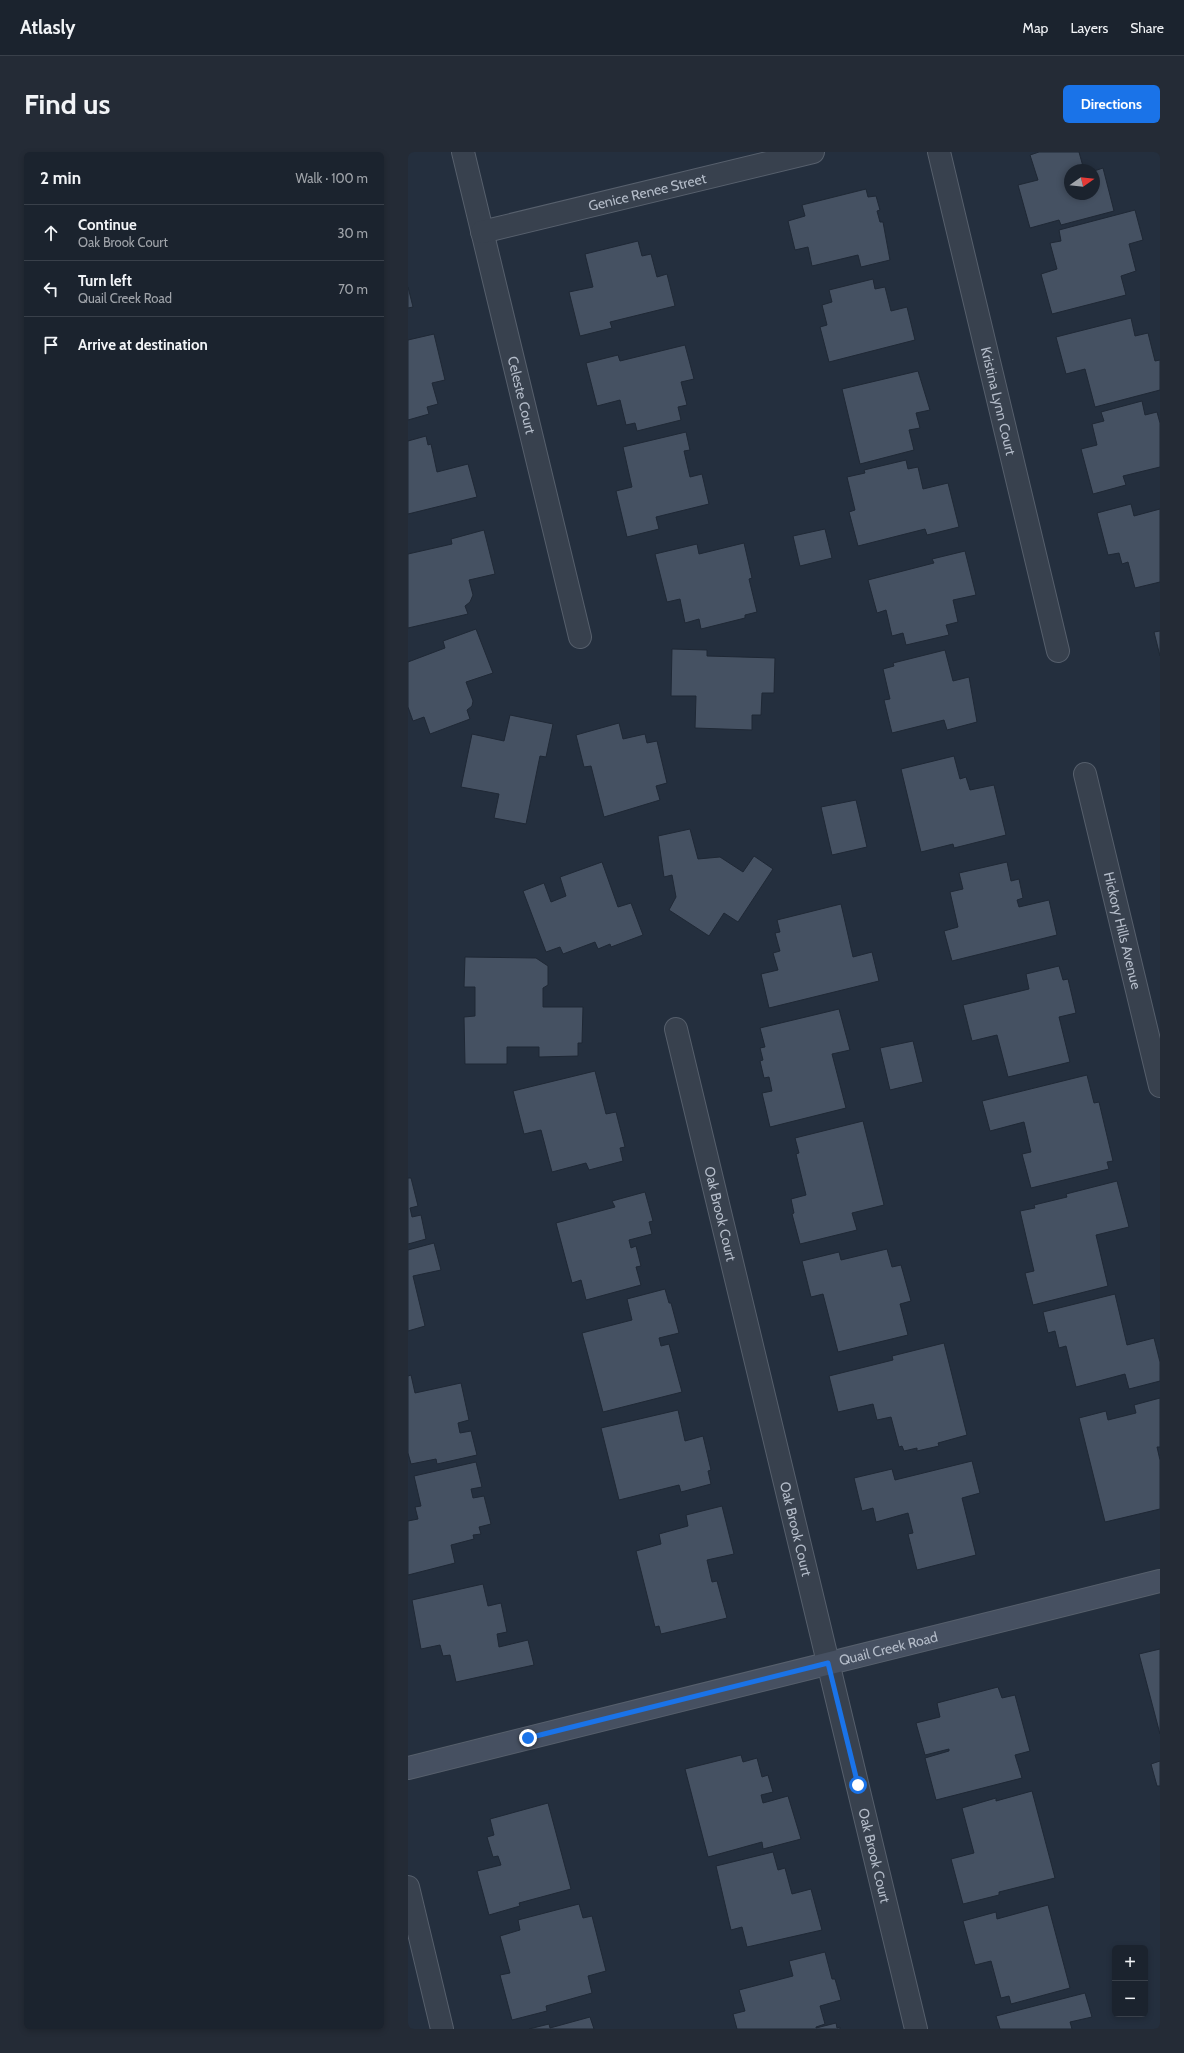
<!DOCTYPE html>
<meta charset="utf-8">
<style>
:root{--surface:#1b232e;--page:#242b36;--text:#f1f3f6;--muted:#a0a4aa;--line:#39404a;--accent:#1a73e8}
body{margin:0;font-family:Cabin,sans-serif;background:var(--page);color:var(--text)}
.controls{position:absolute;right:12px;bottom:12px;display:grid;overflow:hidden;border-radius:6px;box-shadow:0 2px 6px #0003}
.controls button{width:36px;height:36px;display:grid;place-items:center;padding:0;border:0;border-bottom:1px solid var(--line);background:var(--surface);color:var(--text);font:20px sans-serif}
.compass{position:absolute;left:656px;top:12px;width:36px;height:36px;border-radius:50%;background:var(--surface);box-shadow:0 2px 6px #0003;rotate:76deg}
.stop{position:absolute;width:12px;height:12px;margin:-9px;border:3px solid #1a73e8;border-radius:50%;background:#fff}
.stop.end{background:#1a73e8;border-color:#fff;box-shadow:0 1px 4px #0008}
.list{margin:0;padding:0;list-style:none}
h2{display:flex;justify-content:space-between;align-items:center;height:52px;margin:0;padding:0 16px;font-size:17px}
h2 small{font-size:13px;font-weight:400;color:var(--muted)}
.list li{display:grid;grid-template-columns:26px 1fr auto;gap:12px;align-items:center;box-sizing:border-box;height:56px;padding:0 16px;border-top:1px solid var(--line)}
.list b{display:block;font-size:15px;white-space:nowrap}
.list p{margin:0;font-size:13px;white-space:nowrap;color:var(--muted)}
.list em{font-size:13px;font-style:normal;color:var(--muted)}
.icon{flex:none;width:22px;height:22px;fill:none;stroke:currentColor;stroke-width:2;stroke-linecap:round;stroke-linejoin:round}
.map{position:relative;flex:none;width:752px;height:1877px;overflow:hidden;border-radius:6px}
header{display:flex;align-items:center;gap:24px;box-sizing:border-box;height:56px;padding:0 20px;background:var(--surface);border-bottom:1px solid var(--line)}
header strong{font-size:19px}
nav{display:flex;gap:22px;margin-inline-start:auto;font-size:14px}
.intro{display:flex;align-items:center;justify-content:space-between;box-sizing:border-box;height:96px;padding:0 24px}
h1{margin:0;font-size:28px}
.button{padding:10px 18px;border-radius:6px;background:var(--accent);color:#fff;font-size:14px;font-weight:700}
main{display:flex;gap:24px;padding:0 24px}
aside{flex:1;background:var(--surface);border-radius:6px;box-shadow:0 2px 6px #0003}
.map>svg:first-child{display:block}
.building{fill:#455162;stroke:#1f2835}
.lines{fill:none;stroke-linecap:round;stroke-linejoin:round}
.street-casing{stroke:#565f6c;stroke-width:24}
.secondary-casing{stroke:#565f6c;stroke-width:24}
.street{stroke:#38414e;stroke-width:22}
.secondary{stroke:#465061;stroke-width:22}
.route{stroke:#1a73e8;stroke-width:5}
.labels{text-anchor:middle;stroke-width:3.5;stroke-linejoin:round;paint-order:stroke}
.street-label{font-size:14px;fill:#b4bcc9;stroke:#1d2633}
</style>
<header>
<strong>Atlasly</strong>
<nav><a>Map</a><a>Layers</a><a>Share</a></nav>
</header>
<div class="intro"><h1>Find us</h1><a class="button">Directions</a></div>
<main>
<aside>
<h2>2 min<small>Walk · 100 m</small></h2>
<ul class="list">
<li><svg class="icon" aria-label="ahead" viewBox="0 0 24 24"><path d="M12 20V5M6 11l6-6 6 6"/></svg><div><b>Continue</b><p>Oak Brook Court</p></div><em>30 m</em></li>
<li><svg class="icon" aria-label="left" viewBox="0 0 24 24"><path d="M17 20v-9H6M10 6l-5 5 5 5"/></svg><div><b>Turn left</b><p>Quail Creek Road</p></div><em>70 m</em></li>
<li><svg class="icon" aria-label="arrive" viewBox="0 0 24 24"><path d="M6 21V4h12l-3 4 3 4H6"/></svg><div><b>Arrive at destination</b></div></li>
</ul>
</aside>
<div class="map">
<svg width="752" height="1877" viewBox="0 0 752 1877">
<rect width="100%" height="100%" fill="#242f3e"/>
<!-- building -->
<path class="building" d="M631,0H671L676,18H662V42H686V19L695,16L706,59L653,73L651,68L622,76L610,33L630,28L622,3Z
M458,37L460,45L468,44L472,58L469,59L472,70H475L482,108L453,115L450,103L404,114L400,95L387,98L380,69L397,64L394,53Z
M727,58L735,88L721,92L728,119L713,124L718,143L644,162L633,122L649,117L642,91L653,89L651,78Z
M230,89L234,104L243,102L249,125L259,122L267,154L202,170L204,176L172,184L161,140L185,135L177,102Z
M465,127L467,137L477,135L483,159L499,155L507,188L421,210L412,175L419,173L414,153L424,150L421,138Z
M0,135L5,155L0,156Z
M723,166L727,184L740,181L747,209L752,208V238L687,255L677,217L658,222L648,185Z
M26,182L37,228L24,231L30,252L19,255L21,262L0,268V188Z
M277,193L286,227L273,230L279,253L270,255L273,268L229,279L227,271L218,273L212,248L189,254L178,211L210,203L212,209Z
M510,219L522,258L508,261L512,276L501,278L506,298L452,312L434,237Z
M734,249L737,263L749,260L752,271V315L715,324L718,333L685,342L673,297L689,293L684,272L696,269L693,260Z
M278,280L282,298L276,299L282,325L294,322L301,352L248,365L251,377L219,385L208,339L224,335L215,295Z
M18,284L20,293L23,292L29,320L60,312L69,345L0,362V289Z
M498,308L500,317L510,315L515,337L540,331L551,375L519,383L517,377L450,394L441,360L447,358L439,325L457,321L456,318Z
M723,352L726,364L752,357V430L727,436L720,410L714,412L711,401L700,403L689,361Z
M417,377L424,406L392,414L385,384Z
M76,378L87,422L61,428L65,443L62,450L57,454L60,462L0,476V402L44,392L43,387Z
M336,391L344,426L341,427L349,460L337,463V466L293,477L291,467L277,471L272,447L259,450L247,402L289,392L291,402Z
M557,399L568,443L545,448L550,470L538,473L541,483L498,493L495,481L484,484L478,458L469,461L460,428L526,411L524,407Z
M68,477L85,521L58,530L65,549L64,554L59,558L62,567L22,582L16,565L5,569L0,555V510L37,496L35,489Z
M752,479V504L746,480Z
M264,497L299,498V504L367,506L366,541H354L353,563H344V578L287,576L288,544H263Z
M537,498L545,529L561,525L569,570L539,578L536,568L484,581L476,548L482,547L475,517L486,514L485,511Z
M102,563L145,572L138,605L132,604L118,672L86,666L91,642L53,635L64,582L96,589Z
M211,571L215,587L237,582L239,591L249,589L259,631L248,634L252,648L196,665L183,614L176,615L168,583Z
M546,604L552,627L558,625L562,638L586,633L598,683L546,696L545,692L513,700L493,617Z
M448,648L459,695L424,703L413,655Z
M282,677L290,707L312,705L335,720L346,704L365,717L330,770L316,761L301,784L261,758L268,745L264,723L256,725L250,684Z
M194,710L210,755L223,751L235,783L203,795L202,792L190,797L187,790L155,802L152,795L138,800L115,739L136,731L143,750L158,744L152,725Z
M599,710L603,729L611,727L615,746L609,748L611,755L641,748L649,783L544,809L536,779L550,775L542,740L555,737L551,721Z
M433,752L445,805L464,800L471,829L361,856L353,822L370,818L365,801L372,799L367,781L372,780L369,768Z
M57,805L128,806L140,814V833L135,836V855H175L174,891H170V904L131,905V895H99V912H57L56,865L67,864V835H56Z
M651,814L655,828L660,827L668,861L651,865L662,910L600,925L589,883L564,889L555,853L621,837L618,822Z
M431,857L442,898L424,902L438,956L362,975L354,941L364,939L361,925L356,926L352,909L355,908L352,896L357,895L352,876Z
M505,889L515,930L482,938L472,896Z
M187,919L198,962L208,960L217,995L212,996L215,1009L181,1018L178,1011L144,1020L133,978L116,982L105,939Z
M679,923L686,951L691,950L705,1009L699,1010L701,1017L623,1036L614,1002L623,1000L616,970L582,979L574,949Z
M455,969L476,1053L444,1061L449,1078L392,1092L384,1062L386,1061L383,1047L398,1043L388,1002L391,1001L387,986Z
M0,1026H3L10,1054L2,1056L4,1065L13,1063L18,1087L0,1092Z
M709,1029L721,1075L688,1083L700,1134L625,1153L617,1121L626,1119L612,1059L627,1056L626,1053L659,1045L658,1042Z
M237,1040L245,1069L241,1070L244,1082L221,1088L223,1096L228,1094L233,1114L228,1115L233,1133L178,1148L173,1128L164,1131L148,1071L207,1055L204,1049Z
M26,1091L33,1118L5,1124L17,1174L0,1179V1098Z
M479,1097L484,1115L493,1113L503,1149L492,1152L500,1183L430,1200L415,1142L403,1145L394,1109L431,1100L433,1108Z
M257,1137L261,1151H263L271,1181L251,1186L253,1194L261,1192L274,1240L195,1260L174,1181L224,1168L219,1147Z
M707,1142L719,1193L746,1186L752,1210V1229L721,1237L717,1222L668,1235L658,1194L651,1196L647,1179L640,1181L635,1160Z
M536,1191L559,1283L530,1291L531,1294L509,1299V1296L496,1299L494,1294L491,1295L483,1265L469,1268L465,1252L430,1260L421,1224L485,1208L484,1204Z
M3,1223L7,1241L53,1231L61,1268L50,1271L52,1281L63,1279L69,1303L29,1312L28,1307L3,1312L0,1301V1224Z
M752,1246V1295H749L752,1308V1357L697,1370L671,1266L698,1259L700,1268L728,1261L726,1253Z
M270,1258L277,1289L295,1284L303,1318L300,1319L303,1332L273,1340L271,1333L211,1348L193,1276Z
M564,1309L572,1341L554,1346L568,1403L509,1418L500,1382L505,1381L500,1361L468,1370L465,1356L454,1359L446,1326L484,1317L487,1328Z
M68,1310L74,1335L63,1337L65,1346L76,1344L83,1372L71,1375L73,1382L65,1383L66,1387L43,1393L47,1411L0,1423V1369L10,1367L7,1355L13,1354L6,1324Z
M314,1354L326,1402L299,1408L304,1430L309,1429L319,1466L253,1482L251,1474L247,1475L228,1399L253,1392L251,1382L280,1374L278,1363Z
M75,1432L80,1454L93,1451L99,1480L89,1482L91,1495L120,1488L126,1513L48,1530L42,1503L35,1504L32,1493L13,1497L4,1448Z
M752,1497V1582L731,1502Z
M590,1535L594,1546L607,1543L622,1599L607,1603L614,1626L528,1648L517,1606L541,1599V1597L517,1603L508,1571L532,1565L529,1551Z
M333,1603L335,1610L349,1606L354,1625L360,1623L365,1640L353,1643L355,1651L380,1644L393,1687L355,1697L354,1690L300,1705L277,1617Z
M752,1609V1634H749L743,1612Z
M624,1639L647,1726L591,1740V1743L555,1752L543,1707L566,1701L554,1656L588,1646V1649Z
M140,1651L163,1737L111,1751L112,1754L81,1763L69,1719L93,1713L90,1704L85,1705L79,1685L86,1683L82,1667Z
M365,1700L370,1718L377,1716L384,1742L403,1737L414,1778L339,1795L334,1775L323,1778L308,1714Z
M171,1752L175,1766L184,1764L198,1819L180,1824L184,1841L138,1854L139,1859L104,1868L92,1823L102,1821L92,1784L112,1778L110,1768Z
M640,1753L662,1836L603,1852L601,1844L593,1846L583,1809L567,1813L555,1769L588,1760L589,1767Z
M417,1800L424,1827H427L433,1848L412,1854L417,1872L408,1875V1876L428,1871L429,1876L432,1875V1877H329L325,1862L337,1859L331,1838L385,1824L381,1809Z
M677,1841L684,1865L662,1870L664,1877H592L588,1864Z
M182,1865L186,1877H121L141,1872L142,1876Z"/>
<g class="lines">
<!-- street casing -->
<g class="street-casing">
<g id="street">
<path id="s1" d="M55,0L172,485"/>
<path id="s2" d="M531,0L650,499"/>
<path id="s3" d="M74,80L405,0"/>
<path id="s4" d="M677,622L752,934"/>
<path id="s5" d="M268,877L508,1877"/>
<path d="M0,1735L34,1877"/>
</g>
</g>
<!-- secondary casing -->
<g class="secondary-casing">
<g id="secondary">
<path id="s6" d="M0,1616L752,1429"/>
</g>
</g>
<!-- street -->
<use href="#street" class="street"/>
<!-- secondary -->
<use href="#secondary" class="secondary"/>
</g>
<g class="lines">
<!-- route -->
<path class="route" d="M120,1586L420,1511L450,1633"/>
</g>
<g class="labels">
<!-- street labels -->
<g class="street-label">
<text dy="5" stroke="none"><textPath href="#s3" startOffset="170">Genice Renee Street</textPath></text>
<text dy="5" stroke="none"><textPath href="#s1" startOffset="250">Celeste Court</textPath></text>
<text dy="5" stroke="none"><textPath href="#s2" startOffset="256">Kristina Lynn Court</textPath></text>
<text dy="5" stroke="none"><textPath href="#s4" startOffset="161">Hickory Hills Avenue</textPath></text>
<text dy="5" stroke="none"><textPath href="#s5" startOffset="190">Oak Brook Court</textPath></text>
<text dy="5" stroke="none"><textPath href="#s5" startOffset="514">Oak Brook Court</textPath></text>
<text dy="5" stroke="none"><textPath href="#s6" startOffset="495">Quail Creek Road</textPath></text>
<text dy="5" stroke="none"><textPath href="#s5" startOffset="850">Oak Brook Court</textPath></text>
</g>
</g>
</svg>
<div class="controls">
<button>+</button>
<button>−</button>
</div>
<svg class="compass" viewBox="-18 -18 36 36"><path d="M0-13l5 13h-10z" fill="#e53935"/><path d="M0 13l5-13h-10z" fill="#a0a4aa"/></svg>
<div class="stop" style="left:450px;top:1633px"></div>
<div class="stop end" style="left:120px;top:1586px"></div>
</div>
</main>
